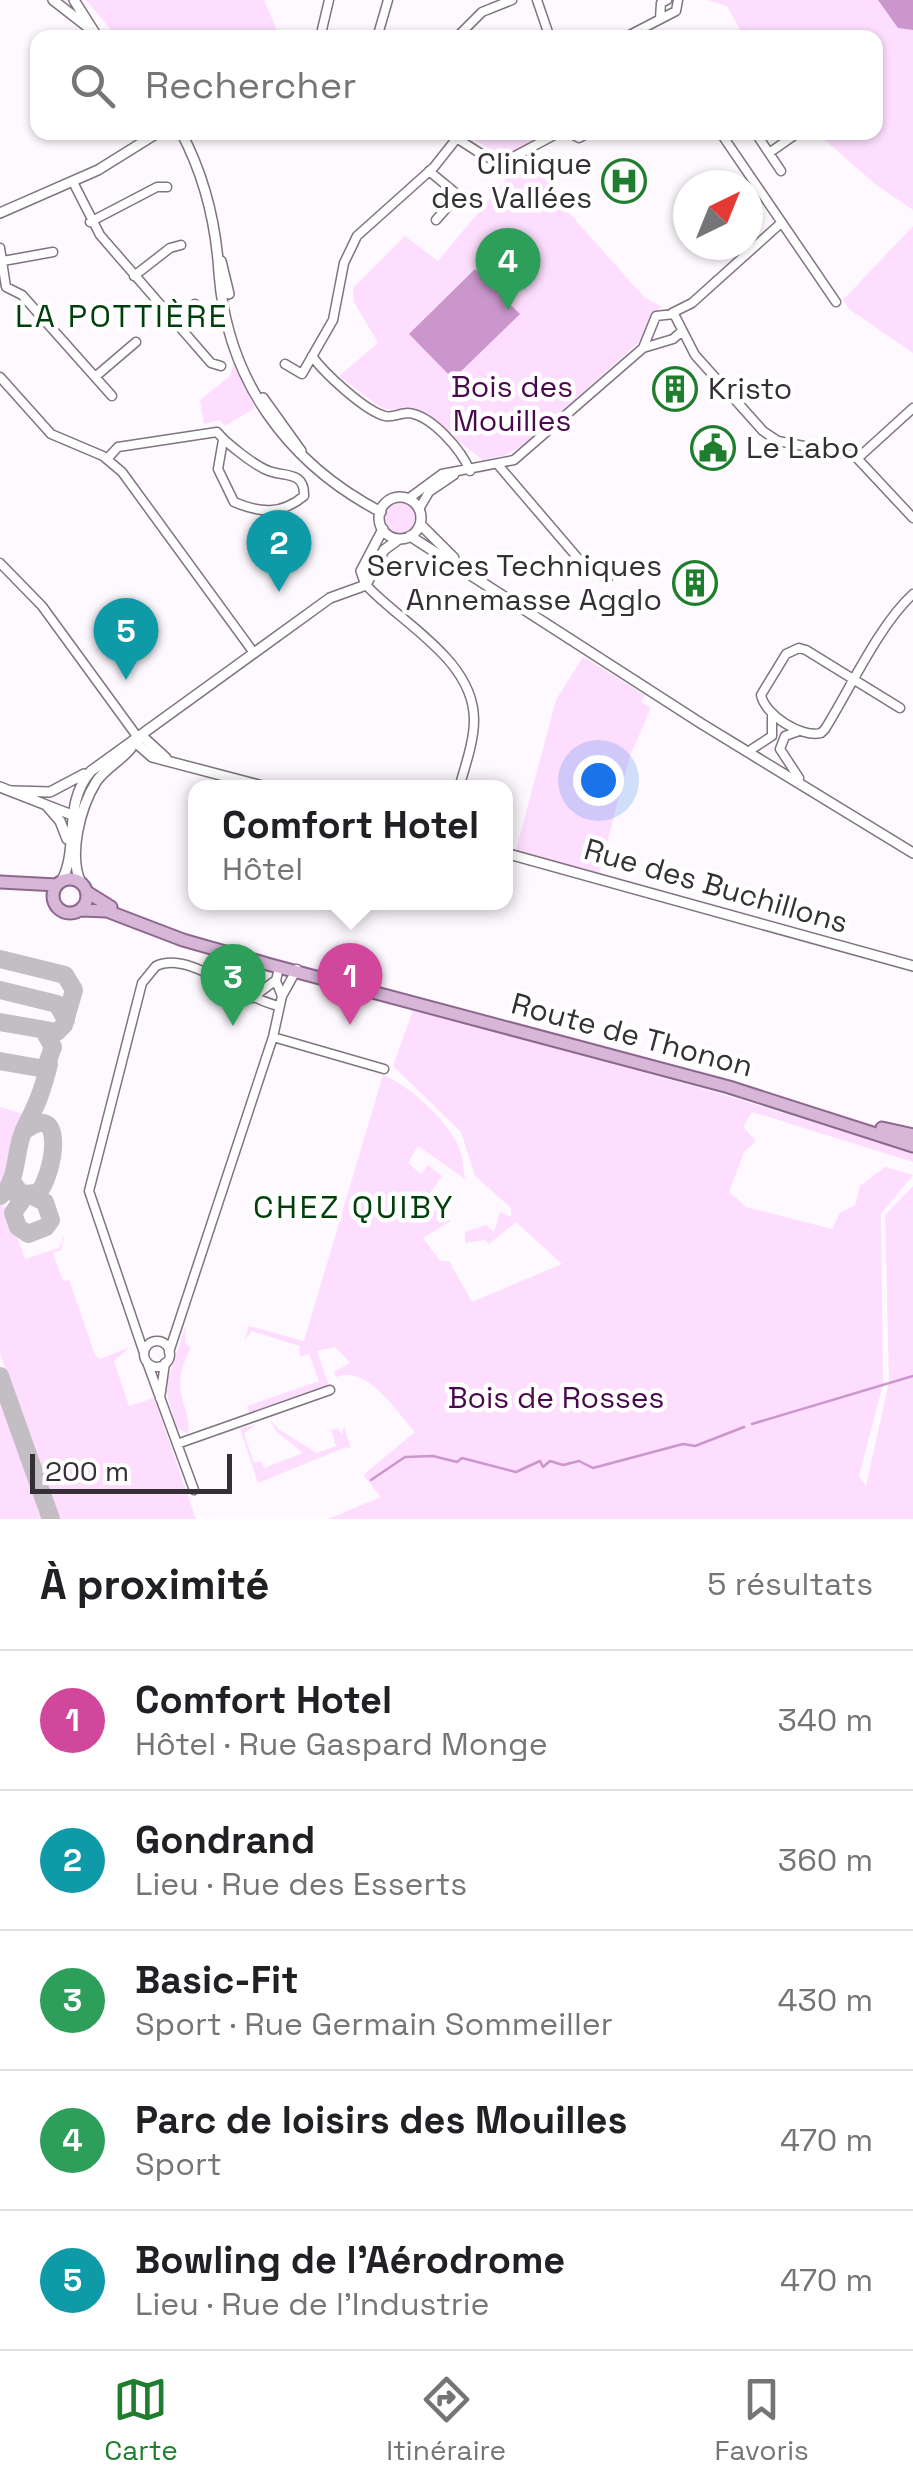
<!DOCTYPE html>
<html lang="fr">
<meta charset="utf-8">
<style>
:root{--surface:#fff;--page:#f2f2f2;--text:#202124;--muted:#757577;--line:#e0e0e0;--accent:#1f7d2e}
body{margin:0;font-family:"Space Grotesk",sans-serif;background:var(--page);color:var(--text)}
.compass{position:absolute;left:673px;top:170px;width:90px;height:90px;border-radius:50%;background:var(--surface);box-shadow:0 2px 8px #0004;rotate:43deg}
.scale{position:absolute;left:30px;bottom:25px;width:202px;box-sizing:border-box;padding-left:10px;border:5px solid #353035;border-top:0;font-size:28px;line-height:35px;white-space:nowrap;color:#353035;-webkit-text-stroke:8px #fff;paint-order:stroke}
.you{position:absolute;left:598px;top:780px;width:35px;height:35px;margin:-25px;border:8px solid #fff;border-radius:50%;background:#1a73e8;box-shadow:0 0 0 15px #1a73e833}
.badge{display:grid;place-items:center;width:65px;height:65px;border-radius:50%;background:var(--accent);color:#fff;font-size:32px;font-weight:700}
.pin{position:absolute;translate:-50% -82px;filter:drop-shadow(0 2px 5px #0008)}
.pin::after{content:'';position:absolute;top:52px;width:35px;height:30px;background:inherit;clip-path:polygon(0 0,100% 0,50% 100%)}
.popup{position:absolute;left:188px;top:780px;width:325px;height:130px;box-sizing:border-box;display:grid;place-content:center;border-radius:20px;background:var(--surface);filter:drop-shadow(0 2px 8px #0005);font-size:32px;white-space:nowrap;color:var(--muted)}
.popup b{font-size:38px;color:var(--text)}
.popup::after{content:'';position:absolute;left:50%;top:100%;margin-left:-20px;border:20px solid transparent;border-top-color:var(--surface)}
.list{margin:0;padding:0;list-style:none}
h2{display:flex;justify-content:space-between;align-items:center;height:130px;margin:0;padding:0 40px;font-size:42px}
h2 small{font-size:32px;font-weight:400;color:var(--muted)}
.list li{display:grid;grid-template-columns:65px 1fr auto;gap:30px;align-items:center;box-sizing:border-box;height:140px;padding:0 40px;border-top:2px solid var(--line)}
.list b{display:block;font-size:38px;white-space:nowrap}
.list p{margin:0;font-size:32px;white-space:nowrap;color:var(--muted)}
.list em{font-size:32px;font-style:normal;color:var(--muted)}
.icon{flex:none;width:55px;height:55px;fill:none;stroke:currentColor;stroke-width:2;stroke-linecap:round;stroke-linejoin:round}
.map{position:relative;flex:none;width:913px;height:1519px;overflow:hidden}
.search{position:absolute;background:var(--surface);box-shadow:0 2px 8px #0004;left:30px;right:30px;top:30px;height:110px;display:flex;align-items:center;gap:25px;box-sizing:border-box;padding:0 35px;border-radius:20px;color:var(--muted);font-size:38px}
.sheet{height:830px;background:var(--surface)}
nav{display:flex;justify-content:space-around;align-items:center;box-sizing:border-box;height:140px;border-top:2px solid var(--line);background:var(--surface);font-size:28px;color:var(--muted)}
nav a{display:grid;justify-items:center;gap:5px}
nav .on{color:var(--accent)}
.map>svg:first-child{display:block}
.green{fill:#fedefe}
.water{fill:#cb96cc}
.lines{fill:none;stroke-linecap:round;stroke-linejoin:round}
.stream{stroke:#cb96cc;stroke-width:2.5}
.taxiway{stroke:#c3bec3;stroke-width:18}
.minor-casing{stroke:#7f747f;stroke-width:11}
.tertiary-casing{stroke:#7f747f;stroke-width:12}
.primary-casing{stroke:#8d688e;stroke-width:15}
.minor{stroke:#fff;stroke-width:8}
.tertiary{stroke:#fff;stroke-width:9}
.primary{stroke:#d7b6d8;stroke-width:11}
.labels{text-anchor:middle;stroke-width:9;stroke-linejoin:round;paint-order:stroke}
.poi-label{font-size:30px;fill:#353035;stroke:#fff;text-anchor:end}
.park-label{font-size:30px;fill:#4a094e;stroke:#fff}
.street-label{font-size:30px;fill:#353035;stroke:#fff}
.neighbourhood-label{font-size:32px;letter-spacing:2.5px;fill:#003f0c;stroke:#fff}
</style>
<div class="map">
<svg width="913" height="1519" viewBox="0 0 913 1519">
<rect width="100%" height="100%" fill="#fef9fe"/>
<!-- green -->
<path class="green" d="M86,0H264L280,37H235L231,31L223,37H117Z
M708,0H913V210L875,184L817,133L876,132V38L744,37L727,6Z
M464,133H544L507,155L494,152Z
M535,156L554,196L644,297L662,307L651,314L641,340L526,443L506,455L483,460L417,410L383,409L339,376L378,343L354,302L353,288L405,236L438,261L504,182L508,167Z
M913,226V353L849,309L843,300Z
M234,362L255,408L225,426L220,420L204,424L200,400L230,376Z
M384 518a16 16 0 1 1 32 0a16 16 0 1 1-32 0Z
M583,657L645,695L641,702L651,708L630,756L599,873L516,850L556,700Z
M413,1010L711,1091L913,1153V1162L752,1112L743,1127L756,1141L744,1152L729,1192L746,1207L832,1229L840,1213L855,1205L860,1186L885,1167L913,1175L881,1214L883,1384L859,1476L866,1486L889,1382L885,1215L913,1186V1519H328L381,1497L363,1475L415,1432C394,1409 368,1365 336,1377L334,1372L350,1363L335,1347L317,1351L329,1386L250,1414L247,1406L319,1381L309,1354L300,1357L299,1346L252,1331L244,1341L249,1326L304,1341L383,1075C409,1085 447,1120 459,1147C463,1157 463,1168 465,1179L418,1146L408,1163L421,1174L428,1165L442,1176L423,1203L451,1221L423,1238L440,1261H449L472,1302L562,1264L516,1222L489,1244L485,1240L465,1243V1232L486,1225L494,1232L500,1212L511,1217V1208L475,1176L461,1132L393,1066Z
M0,1107L23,1114L6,1184L0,1188Z
M0,1203L8,1211L25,1259L59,1248L65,1234L61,1250L53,1253L63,1281L69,1280L95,1355L100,1359L130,1347L114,1361L129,1406L154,1398L196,1519H59L0,1354Z
M186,1325L185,1343L191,1348C166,1392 193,1407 188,1434L177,1428L165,1388Z
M0,1401L42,1519H0Z
M270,1418L278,1429L317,1453L336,1446L331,1430L337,1428L342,1435L344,1426L351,1449L346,1447L258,1483L240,1429L257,1424L244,1433L254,1463L261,1461L264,1468L303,1453L276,1431Z"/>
<!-- water -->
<path class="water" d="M878,0H913V30L898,28Z
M475,269L520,314L453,379L409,334Z"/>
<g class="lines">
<!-- stream -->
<path class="stream" d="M752,1424L913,1376
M371,1480L405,1457L433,1456L457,1462L462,1458L516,1472L540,1461L543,1467L550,1461L563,1465L579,1461L593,1468L683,1444L695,1446L744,1427"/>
<!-- taxiway -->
<path class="taxiway" d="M0,959L65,975L74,990L64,1025L57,1032L0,1022
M0,990L57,1004L66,1020
M0,1061L45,1069L53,1047L45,1033
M11,1180L21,1194L38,1193C54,1175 67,1098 24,1131
M0,1196C19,1183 14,1150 24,1130C37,1104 42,1093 49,1064
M17,1196H25L13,1213L18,1227L28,1234L46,1227L51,1220L45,1202L32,1196
M0,1376L51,1519"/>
<!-- minor casing -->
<g class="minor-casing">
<path id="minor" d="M537,0L550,38
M660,19L661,3L667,0
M320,38L329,0
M377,38L388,0
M456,38L482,12L512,0
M624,38L676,11L678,0
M447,132L486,157L504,162L560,132
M568,132L579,138L590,132
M720,132L836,302
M755,132L781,171
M769,153L799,132
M429,171L458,195L436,220
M73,182L100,235L211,363L221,366
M90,222L157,187H167
M0,248L6,287L22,295L112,396
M3,261L53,252
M134,276L170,248L181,245
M672,313L692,303L781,223
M175,322L195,304
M643,348L656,316L674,314L695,355L763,431L778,441L855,456L913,518
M312,356C324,373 365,411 385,416C393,418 400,413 408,413C432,415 462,451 470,471
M285,364L302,374L333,320L344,263L357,236L434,167L457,138
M0,377L51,434L103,456L122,472L254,653
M95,377L136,342
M858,458L913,408
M107,459L118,447L217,432C226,443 255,466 269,471C285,477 305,471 304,496C281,515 260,513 234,502L218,469L223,440
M499,466L588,570L608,578
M408,499L442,474L514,460L643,348L673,339L681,332
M419,509L429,492L454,475
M0,563L42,606L139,739
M366,585C402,624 474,660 474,720C474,742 465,766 459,788
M900,708L806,650L799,648L786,654L761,695C765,715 801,738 821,733L825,729C850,689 879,625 913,594
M799,731L785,736L780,749L799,778
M752,749L772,736V713
M279,967L276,981L282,996
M252,998L276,980
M273,1037L384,1069
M144 1354a13 13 0 1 1 26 0a13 13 0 1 1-26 0Z
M169,1352L273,1037L282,996L297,969
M144,1353L89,1191L142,983L156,966C189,950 243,999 279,1006
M147,1362L194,1490
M160,1398L165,1363
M177,1444L330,1390"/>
</g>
<!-- tertiary casing -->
<g class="tertiary-casing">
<path id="tertiary" d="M53,0L89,28
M74,0L98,38
M181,132C205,177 216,224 219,273C227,380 287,463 381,512
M0,213L98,170L159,132
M221,261L229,294
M263,398L301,451
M379 518a21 21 0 1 1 42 0a21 21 0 1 1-42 0Z
M420,524L454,558
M410,536L702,724L913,853
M366,585L361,571L383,529
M142,736L166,758
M135,742L152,757L270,788
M0,787L77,817
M12,791L50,792L84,774
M47,806L60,821L67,839
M505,853L913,966
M61,882C80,848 62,804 91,771L330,598L366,585L384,550L399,539
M81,883C68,855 80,808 96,782C105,768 121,761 131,748"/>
</g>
<!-- primary casing -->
<g class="primary-casing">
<path id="primary" d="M53 896a17 17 0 1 1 34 0a17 17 0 1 1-34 0Z
M0,882L57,885
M87,892L111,907
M81,910L107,911L183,940L271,965L729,1087L913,1146
M882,1128L913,1135"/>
</g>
<!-- minor -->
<use href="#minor" class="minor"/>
<!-- tertiary -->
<use href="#tertiary" class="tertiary"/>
<!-- primary -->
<use href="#primary" class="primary"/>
</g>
<!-- icons -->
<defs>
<g id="hospital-ring" transform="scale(2.25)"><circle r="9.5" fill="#fff" stroke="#1f7d2e" stroke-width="1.5"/><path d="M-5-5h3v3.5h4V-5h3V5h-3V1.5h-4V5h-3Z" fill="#1f7d2e"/></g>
<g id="building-ring" transform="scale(2.25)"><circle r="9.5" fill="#fff" stroke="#1f7d2e" stroke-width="1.5"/><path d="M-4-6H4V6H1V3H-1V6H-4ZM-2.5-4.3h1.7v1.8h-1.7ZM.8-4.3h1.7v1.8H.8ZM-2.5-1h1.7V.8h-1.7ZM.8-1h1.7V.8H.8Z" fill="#1f7d2e"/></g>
<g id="civic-ring" transform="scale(2.25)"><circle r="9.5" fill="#fff" stroke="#1f7d2e" stroke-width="1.5"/><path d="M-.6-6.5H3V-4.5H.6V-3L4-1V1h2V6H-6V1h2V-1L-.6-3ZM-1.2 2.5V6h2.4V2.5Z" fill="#1f7d2e"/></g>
</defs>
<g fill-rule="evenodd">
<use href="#hospital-ring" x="624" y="181"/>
<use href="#building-ring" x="675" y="389"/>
<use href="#civic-ring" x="713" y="448"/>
<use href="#building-ring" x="695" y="583"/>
</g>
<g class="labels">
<!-- poi labels -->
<g class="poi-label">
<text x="592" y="174">Clinique<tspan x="592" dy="34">des Vallées</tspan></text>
<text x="708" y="399" text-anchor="start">Kristo</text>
<text x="746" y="458" text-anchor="start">Le Labo</text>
<text x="662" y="576">Services Techniques<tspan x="662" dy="34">Annemasse Agglo</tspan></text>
</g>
<!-- park labels -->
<g class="park-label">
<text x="512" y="397">Bois des<tspan x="512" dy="34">Mouilles</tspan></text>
<text x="556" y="1408">Bois de Rosses</text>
</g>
<!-- street labels -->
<g class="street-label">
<text transform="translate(716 886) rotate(16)" y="10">Rue des Buchillons</text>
<text transform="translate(632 1035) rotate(15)" y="10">Route de Thonon</text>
</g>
<!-- neighbourhood labels -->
<g class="neighbourhood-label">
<text x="122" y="327">LA POTTIÈRE</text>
<text x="354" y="1218">CHEZ QUIBY</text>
</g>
</g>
</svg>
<svg class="compass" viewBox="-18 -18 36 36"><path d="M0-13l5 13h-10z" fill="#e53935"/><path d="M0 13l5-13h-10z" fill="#757577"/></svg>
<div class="scale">200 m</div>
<div class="you"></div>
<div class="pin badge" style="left:350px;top:1025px;background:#d1479c">1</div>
<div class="popup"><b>Comfort Hotel</b>Hôtel</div>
<div class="pin badge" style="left:279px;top:592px;background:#0f9aa8">2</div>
<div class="pin badge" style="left:233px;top:1026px;background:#2e9e5b">3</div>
<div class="pin badge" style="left:508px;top:310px;background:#2e9e5b">4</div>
<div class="pin badge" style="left:126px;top:680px;background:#0f9aa8">5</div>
<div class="search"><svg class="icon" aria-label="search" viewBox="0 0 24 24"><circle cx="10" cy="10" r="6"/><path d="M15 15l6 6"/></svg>Rechercher</div>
</div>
<section class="sheet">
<h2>À proximité<small>5 résultats</small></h2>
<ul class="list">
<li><span class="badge" style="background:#d1479c">1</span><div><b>Comfort Hotel</b><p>Hôtel · Rue Gaspard Monge</p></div><em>340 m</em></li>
<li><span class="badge" style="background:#0f9aa8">2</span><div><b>Gondrand</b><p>Lieu · Rue des Esserts</p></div><em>360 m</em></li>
<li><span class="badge" style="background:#2e9e5b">3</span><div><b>Basic-Fit</b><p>Sport · Rue Germain Sommeiller</p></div><em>430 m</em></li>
<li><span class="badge" style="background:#2e9e5b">4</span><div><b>Parc de loisirs des Mouilles</b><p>Sport</p></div><em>470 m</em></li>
<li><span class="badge" style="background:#0f9aa8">5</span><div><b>Bowling de l'Aérodrome</b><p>Lieu · Rue de l'Industrie</p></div><em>470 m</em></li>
</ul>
</section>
<nav>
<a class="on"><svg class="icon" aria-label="map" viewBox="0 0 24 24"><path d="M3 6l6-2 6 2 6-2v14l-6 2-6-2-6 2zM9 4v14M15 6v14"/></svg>Carte</a>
<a><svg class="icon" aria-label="directions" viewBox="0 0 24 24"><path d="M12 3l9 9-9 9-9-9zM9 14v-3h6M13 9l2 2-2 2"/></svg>Itinéraire</a>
<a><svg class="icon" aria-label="saved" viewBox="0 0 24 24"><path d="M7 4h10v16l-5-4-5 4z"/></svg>Favoris</a>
</nav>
